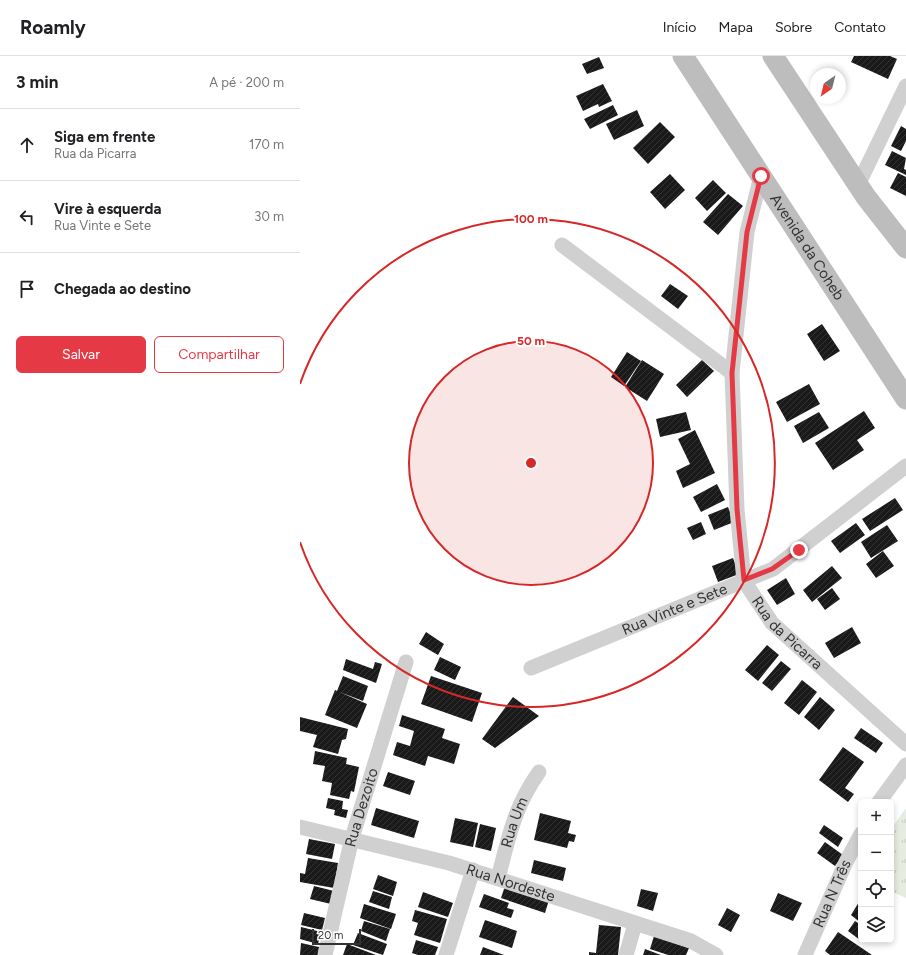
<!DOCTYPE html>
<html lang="pt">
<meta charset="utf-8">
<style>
:root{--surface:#fff;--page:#f6f6f6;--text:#202124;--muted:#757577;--line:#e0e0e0;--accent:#e63946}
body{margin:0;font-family:Figtree,sans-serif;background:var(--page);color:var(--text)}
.controls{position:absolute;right:12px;bottom:12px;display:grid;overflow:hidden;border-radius:6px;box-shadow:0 2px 6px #0003}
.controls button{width:36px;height:36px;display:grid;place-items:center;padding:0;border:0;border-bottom:1px solid var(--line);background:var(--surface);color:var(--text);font:20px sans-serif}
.compass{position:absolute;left:510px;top:12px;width:36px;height:36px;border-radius:50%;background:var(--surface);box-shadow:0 2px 6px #0003;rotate:215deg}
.scale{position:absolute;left:12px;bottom:10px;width:49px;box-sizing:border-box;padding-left:4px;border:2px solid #333;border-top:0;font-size:11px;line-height:14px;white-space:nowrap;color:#333;-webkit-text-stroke:3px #fff;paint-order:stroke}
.stop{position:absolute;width:12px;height:12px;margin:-9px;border:3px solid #e63946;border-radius:50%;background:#fff}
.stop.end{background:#e63946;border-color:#fff;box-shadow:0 1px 4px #0008}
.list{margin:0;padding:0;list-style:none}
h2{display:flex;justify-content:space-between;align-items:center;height:52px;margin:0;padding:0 16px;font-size:17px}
h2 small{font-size:13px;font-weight:400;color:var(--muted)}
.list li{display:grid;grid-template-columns:26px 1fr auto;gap:12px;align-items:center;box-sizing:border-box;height:72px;padding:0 16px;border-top:1px solid var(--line)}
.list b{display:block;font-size:15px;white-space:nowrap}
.list p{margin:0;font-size:13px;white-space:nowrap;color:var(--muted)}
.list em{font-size:13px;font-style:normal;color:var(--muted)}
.actions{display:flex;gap:8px;padding:12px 16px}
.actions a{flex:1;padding:9px 0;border:1px solid var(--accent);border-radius:6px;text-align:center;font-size:14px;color:var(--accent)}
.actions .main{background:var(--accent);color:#fff}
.icon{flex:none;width:22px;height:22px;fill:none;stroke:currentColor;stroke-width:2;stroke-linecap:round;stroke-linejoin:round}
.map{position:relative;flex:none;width:606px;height:899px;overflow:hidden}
header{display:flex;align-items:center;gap:24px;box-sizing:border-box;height:56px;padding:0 20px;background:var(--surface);border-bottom:1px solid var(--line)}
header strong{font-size:19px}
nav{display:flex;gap:22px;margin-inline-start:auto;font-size:14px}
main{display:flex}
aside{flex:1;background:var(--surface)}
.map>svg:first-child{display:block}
.grass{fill:url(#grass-tufts)}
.building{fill:url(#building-hatch)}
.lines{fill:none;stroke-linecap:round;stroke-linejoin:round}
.street{stroke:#d0d0d0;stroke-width:15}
.secondary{stroke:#bdbdbd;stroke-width:21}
.route{stroke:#e63946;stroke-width:5}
.ring{fill:none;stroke:#d62828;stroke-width:2}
.labels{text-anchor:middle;stroke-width:4;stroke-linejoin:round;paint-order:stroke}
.street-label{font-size:15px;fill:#333;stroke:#fff}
.centre{fill:#d62828;stroke:#fff;stroke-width:2}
.ring-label{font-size:12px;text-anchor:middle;font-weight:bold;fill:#d62828;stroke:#fff;stroke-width:4;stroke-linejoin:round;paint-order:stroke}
</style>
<header>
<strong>Roamly</strong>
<nav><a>Início</a><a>Mapa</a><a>Sobre</a><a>Contato</a></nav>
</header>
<main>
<aside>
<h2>3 min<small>A pé · 200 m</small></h2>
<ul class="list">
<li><svg class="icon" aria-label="ahead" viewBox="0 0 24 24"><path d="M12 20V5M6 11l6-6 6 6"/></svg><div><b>Siga em frente</b><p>Rua da Picarra</p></div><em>170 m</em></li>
<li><svg class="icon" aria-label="left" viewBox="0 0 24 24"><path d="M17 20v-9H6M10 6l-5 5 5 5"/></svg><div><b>Vire à esquerda</b><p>Rua Vinte e Sete</p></div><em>30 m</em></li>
<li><svg class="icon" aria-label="arrive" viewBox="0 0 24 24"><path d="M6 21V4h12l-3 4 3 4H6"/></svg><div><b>Chegada ao destino</b></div></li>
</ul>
<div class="actions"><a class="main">Salvar</a><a>Compartilhar</a></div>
</aside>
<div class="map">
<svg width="606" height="899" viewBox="0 0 606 899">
<defs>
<pattern id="grass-tufts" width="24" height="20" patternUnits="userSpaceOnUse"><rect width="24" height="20" fill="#e6ecdf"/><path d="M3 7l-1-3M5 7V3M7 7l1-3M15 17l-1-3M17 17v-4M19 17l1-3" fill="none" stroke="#c6cbc0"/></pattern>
<pattern id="building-hatch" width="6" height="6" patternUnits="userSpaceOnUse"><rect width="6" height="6" fill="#1a1a1a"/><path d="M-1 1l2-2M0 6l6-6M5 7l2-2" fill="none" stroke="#333"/></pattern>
</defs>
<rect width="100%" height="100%" fill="#fff"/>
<!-- grass -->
<path class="grass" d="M606,752V842L591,835V773Z"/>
<!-- building -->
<path class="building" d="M554,0H590L597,3L588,23L551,6Z
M299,1L304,12L287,18L282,8Z
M303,28L312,45L299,51L298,48L283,55L276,40Z
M313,49L318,59L290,73L284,63Z
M337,54L344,70L314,84L306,68Z
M360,66L375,81L348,108L333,92Z
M601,70L606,73V85L601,95L591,90Z
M592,95L606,102L604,113L606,114V119L585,109Z
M598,117L606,121V140L590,132Z
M370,118L385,134L365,153L350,136Z
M413,124L426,137L407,155L395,142Z
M428,138L443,150L418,179L403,166Z
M370,228L388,240L378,253L361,240Z
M522,268L540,295L524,305L507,278Z
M327,296L341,305L324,330L311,321Z
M342,304L364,318L347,345L325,331Z
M402,304L414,315L387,341L376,329Z
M509,328L520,348L487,366L476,346Z
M564,355L575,372L557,384L564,394L533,414L515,387Z
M386,356L391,374L360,381L356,363Z
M519,356L529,372L503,387L494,370Z
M395,374L415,417L383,432L376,415L390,408L378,383Z
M417,428L425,444L401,456L393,441Z
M595,442L603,454L570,475L562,463Z
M428,451L434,466L414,474L408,459Z
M401,466L406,478L393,484L387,472Z
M556,467L565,479L540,497L531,485Z
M587,469L598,485L571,502L561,486Z
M583,495L594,510L576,522L566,508Z
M433,502L439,518L418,526L412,510Z
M532,510L542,522L512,546L503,534Z
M486,522L495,538L477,549L467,534Z
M532,532L540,543L525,554L517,543Z
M552,571L561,587L534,602L525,587Z
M126,576L144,588L138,599L119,588Z
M467,589L479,599L458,625L445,614Z
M140,601L161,611L155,624L134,614Z
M46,603L73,613L75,606L82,608L76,627L43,614Z
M481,605L491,613L472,635L462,627Z
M43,620L68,630L63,645L37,635Z
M131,620L182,637L172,666L121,648Z
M502,624L517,636L499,659L484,647Z
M35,634L67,648L57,672L25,659Z
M213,641L239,660L195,692L182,683Z
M520,641L535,654L519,674L504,661Z
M102,659L145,673L142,682L160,688L154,708L128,700L125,710L93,699L97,686L110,690L114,675L99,670Z
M0,661L48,673L46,683L42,684L38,698L13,691L17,679L0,675Z
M561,672L583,687L576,697L554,682Z
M543,691L564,706L545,732L554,738L548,746L519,724Z
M15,695L47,702L46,708L59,711L54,736L51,735L49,743L30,739L32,727L22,725L25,710L13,708Z
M88,716L115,725L110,739L83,730Z
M28,742L43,745L42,753L48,754L46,762L34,759L35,754L26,752Z
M76,752L119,765L114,782L71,769Z
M240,757L271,765L268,777L276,779L274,786L269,785L267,792L234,784Z
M155,762L178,767L173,791L150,786Z
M180,768L196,772L191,795L175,791Z
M524,769L543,782L538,791L519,777Z
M9,783L35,788L32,803L6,798Z
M525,786L543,799L535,810L517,797Z
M8,802L38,807L34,832L0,826V817L5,818Z
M234,804L266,812L263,825L231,817Z
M78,819L97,826L93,840L73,833Z
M14,830L34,835L31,848L10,843Z
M205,830L249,844L245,857L201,842Z
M341,833L358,837L353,855L337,850Z
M73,835L92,841L89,853L69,846Z
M123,836L153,847L148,861L118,851Z
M478,837L502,847L493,865L470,855Z
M184,838L209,847L207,852L214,854L211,862L179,851Z
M559,846L561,847V867L551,859Z
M64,848L96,858L91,873L60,862Z
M427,852L440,859L431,876L418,869Z
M115,854L147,863L140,887L114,879L118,867L112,865Z
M4,857L25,862L22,874L1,869Z
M185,864L217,875L212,892L179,881Z
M64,865L90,873L86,885L61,875Z
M555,865L561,869L560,884L548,875Z
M299,869L321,871L318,899H289V896L296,897Z
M1,871L21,876L18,888L0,883Z
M538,876L572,899H530L525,895Z
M58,877L87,888L83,899L53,889Z
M354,880L389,892L386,899H368L350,893Z
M116,884L138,891L135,899H118L112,897Z
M1,887L19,891L18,899H0Z
M47,888L76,899H43Z
M183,891L204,899H180Z
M345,893L361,899H343Z"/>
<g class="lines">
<!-- street -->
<g class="street">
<path id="s1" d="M461,120L447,176L432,317L437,453L444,525L472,567L606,688"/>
<path d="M558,129L606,30"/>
<path d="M262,189L432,317"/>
<path id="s2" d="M231,612L473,513L606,410"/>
<path d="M579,746L606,709"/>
<path id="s3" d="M0,771L149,807L391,885L416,899"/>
<path id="s4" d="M198,822C209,781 214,751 239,716"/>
<path id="s5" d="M25,899L52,782L106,606"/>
<path d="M146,899L173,814"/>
<path d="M326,899L335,868"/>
<path id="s6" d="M505,899L546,806L561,778"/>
</g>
<!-- secondary -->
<g class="secondary">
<path id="s7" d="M383,0L606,343"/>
<path d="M473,0L566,141L606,192"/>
</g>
</g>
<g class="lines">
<!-- route -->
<path class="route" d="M461,120L447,176L432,317L437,453L444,524L472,513L499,494"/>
</g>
<!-- distance rings -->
<circle cx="231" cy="407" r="122" fill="#d62828" fill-opacity=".12"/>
<g class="ring">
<circle cx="231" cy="407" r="122"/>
<path d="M0 328A244 244 0 1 1 0 486"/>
</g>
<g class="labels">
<!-- street labels -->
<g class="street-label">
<text dy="5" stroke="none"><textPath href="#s7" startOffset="228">Avenida da Coheb</textPath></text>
<text dy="5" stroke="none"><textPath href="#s2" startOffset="155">Rua Vinte e Sete</textPath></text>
<text dy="5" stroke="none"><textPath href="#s1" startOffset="476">Rua da Picarra</textPath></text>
<text dy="5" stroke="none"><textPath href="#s5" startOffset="152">Rua Dezoito</textPath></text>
<text dy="5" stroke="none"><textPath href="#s4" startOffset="58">Rua Um</textPath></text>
<text dy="5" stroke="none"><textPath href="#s3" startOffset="218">Rua Nordeste</textPath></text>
<text dy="5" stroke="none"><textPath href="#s6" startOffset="67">Rua N Três</textPath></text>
</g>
</g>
<circle cx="231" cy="407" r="6" class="centre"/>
<g class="ring-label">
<text x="231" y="167">100 m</text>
<text x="231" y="289">50 m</text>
</g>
</svg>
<div class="controls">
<button>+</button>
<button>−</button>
<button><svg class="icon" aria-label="locate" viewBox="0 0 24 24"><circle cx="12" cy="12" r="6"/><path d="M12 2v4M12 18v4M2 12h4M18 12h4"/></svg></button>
<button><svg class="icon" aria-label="layers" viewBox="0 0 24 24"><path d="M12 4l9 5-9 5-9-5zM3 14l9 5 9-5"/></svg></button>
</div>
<svg class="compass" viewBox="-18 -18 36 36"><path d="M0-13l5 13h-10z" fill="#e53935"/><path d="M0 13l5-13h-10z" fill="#757577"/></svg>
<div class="scale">20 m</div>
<div class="stop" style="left:461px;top:120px"></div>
<div class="stop end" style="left:499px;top:494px"></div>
</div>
</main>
